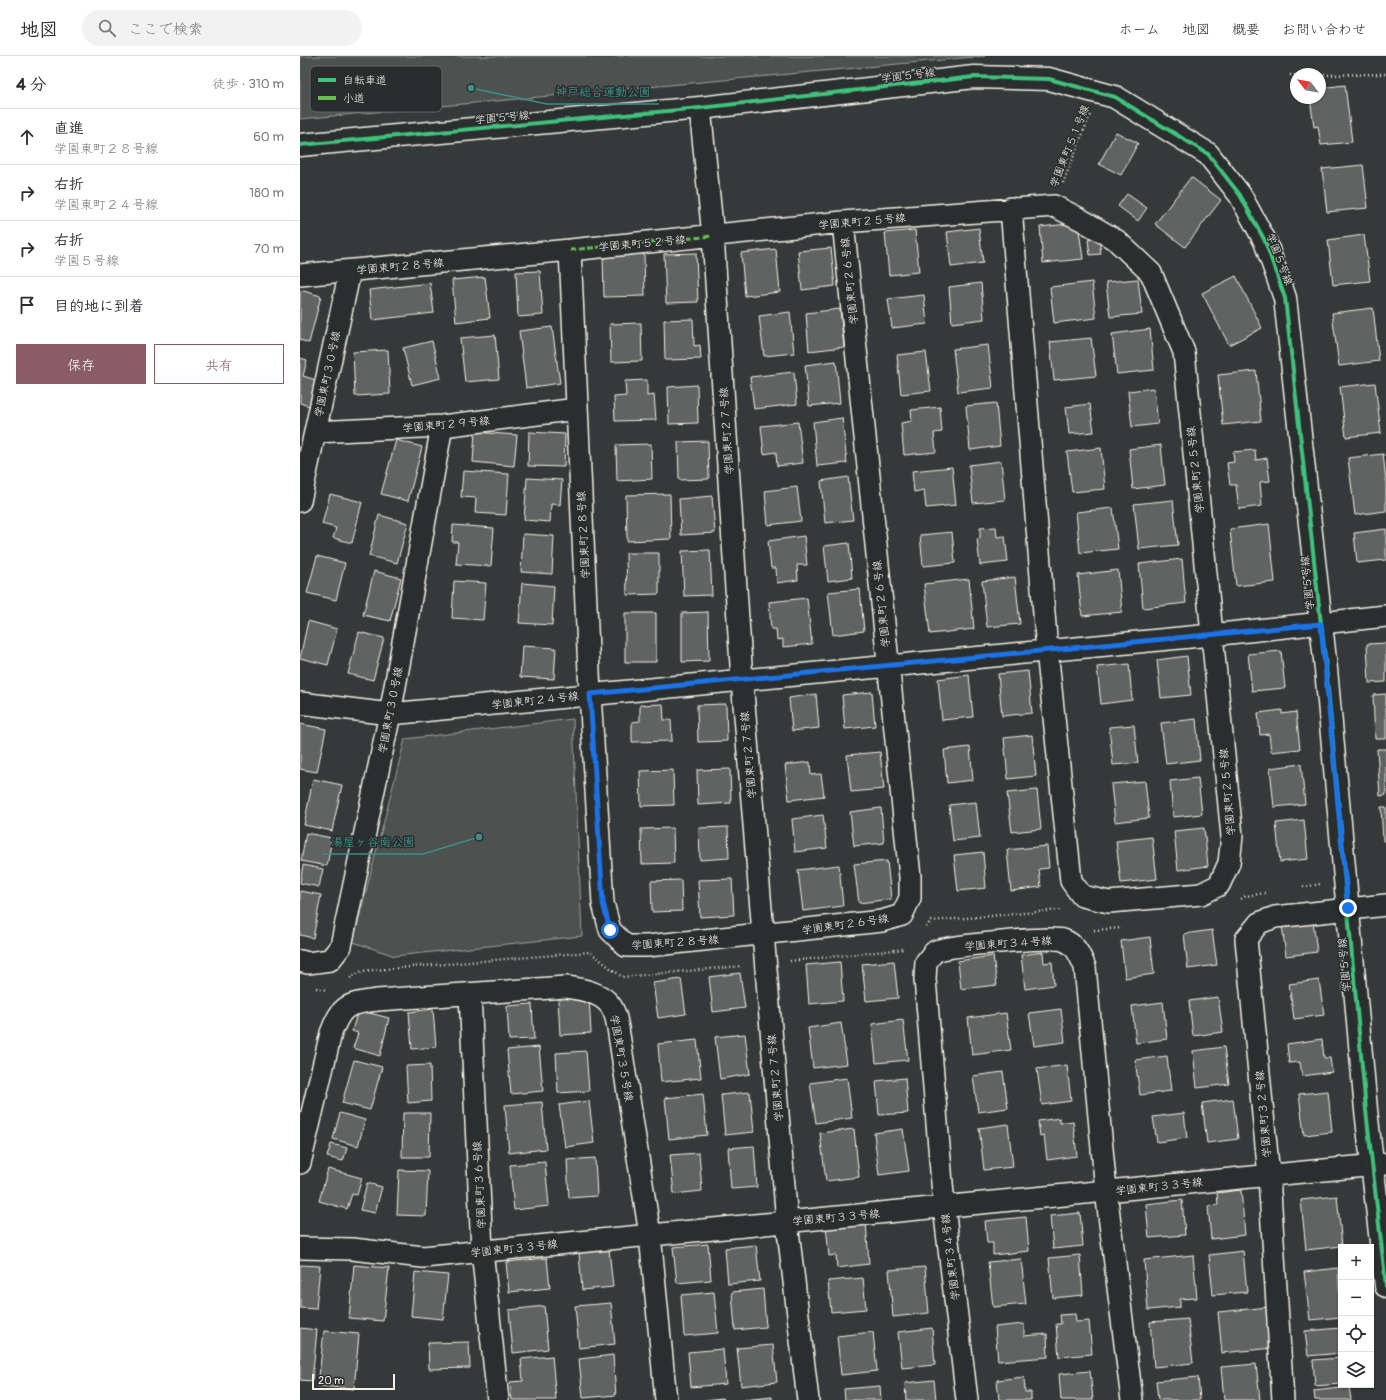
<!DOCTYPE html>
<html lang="ja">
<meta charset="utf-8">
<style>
:root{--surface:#fff;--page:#f2f2f3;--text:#2b2b33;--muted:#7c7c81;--line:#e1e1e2;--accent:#8a5d65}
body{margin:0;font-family:Pangolin,"Klee One",sans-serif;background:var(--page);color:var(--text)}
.controls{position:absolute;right:12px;bottom:12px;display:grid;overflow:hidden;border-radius:0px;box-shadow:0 1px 3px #0004}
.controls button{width:36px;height:36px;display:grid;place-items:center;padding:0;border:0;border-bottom:1px solid var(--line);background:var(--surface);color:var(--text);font:20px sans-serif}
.compass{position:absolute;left:990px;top:12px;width:36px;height:36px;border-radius:50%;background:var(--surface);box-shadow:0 1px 3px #0004;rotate:301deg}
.scale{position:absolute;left:12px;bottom:10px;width:83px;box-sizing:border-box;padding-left:4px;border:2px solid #f4f1e8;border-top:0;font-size:11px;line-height:14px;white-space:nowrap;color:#f4f1e8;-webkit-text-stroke:3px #2a2d2e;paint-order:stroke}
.stop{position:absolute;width:12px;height:12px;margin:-9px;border:3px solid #1a73e8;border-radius:50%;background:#fff}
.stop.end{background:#1a73e8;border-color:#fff;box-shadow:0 1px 4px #0008}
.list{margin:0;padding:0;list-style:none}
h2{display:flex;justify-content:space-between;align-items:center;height:52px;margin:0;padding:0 16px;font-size:17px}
h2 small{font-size:13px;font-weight:400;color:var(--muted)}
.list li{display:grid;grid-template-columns:26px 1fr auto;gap:12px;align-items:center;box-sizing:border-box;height:56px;padding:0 16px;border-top:1px solid var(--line)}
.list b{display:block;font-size:15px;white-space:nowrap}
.list p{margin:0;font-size:13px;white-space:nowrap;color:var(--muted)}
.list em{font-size:13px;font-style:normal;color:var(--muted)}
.actions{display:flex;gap:8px;padding:12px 16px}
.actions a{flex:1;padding:9px 0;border:1px solid var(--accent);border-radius:0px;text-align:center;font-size:14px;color:var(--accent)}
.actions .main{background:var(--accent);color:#fff}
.icon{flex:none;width:22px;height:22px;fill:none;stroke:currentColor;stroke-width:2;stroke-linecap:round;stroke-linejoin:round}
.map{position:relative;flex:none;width:1086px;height:1344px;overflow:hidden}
header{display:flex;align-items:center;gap:24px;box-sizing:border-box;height:56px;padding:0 20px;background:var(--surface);border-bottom:1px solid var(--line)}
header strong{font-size:19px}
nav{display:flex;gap:22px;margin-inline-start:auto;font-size:14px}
.search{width:280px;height:36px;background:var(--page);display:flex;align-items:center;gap:10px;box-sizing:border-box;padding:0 14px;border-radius:22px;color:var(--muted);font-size:15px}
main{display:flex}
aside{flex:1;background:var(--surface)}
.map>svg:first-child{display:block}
.green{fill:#4e514f;stroke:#a1a19c}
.building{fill:#616362;stroke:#f4f1e8}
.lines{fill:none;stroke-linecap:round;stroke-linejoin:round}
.street-casing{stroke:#f4f1e8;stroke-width:24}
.secondary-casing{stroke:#f4f1e8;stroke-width:25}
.path{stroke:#f4f1e8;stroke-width:2.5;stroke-dasharray:1 3;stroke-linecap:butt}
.street{stroke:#2a2d2e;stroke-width:21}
.secondary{stroke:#2a2d2e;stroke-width:22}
.quiet{stroke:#63c152;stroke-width:3;stroke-dasharray:6 3;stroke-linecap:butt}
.cycleway-casing{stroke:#2a2d2e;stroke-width:6}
.cycleway{stroke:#40c37c;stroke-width:4}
.route{stroke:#1a73e8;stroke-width:5}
.labels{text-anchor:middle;stroke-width:3;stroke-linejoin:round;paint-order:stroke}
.street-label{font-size:11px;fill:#f4f1e8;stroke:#2a2d2e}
.key{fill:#2a2d2e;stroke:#676866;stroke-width:1}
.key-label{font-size:11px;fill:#f4f1e8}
.leader{fill:none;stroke:#3d8f86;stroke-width:1.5}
.callout-dot{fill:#3d8f86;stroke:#2a2d2e;stroke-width:1.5}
.callout-label{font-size:12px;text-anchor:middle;font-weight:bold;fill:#3d8f86;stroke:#2a2d2e;stroke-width:3;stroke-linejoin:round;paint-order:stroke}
</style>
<header>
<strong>地図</strong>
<div class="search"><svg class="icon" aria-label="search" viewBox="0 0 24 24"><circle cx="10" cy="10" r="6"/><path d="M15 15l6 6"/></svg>ここで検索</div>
<nav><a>ホーム</a><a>地図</a><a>概要</a><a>お問い合わせ</a></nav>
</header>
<main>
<aside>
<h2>4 分<small>徒歩 · 310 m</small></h2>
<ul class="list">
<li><svg class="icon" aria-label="ahead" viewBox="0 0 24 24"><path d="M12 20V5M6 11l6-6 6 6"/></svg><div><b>直進</b><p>学園東町２８号線</p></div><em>60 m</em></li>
<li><svg class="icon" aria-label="right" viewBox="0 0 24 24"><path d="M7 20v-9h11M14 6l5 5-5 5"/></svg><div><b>右折</b><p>学園東町２４号線</p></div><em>180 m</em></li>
<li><svg class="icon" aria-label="right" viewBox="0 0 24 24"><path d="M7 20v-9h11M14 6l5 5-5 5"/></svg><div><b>右折</b><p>学園５号線</p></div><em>70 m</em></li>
<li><svg class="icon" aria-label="arrive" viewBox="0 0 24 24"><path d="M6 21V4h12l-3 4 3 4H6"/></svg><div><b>目的地に到着</b></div></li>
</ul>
<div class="actions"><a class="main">保存</a><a>共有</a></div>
</aside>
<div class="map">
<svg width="1086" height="1344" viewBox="0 0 1086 1344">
<rect width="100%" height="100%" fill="#363939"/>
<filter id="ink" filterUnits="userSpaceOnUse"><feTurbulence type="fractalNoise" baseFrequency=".025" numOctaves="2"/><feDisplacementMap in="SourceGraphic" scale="8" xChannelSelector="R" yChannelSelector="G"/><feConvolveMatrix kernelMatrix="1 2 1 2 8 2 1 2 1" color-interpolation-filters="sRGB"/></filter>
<g filter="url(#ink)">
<!-- green -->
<path class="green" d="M0,0H685L0,63Z
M273,663L282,880L95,900L53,886L105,683Z"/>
<!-- building -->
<path class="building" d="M1045,29L1052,86L1021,89L1018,70L1014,71L1010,42H1020V32Z
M816,76L838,87L821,119L799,108Z
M1063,109L1068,152L1027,156L1022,113Z
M891,121L921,144L885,191L855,168Z
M827,138L847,152L838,165L818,150Z
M778,167L783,203L743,207L740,171Z
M679,172L683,207L651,211L647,176Z
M615,174L619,216L589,219L585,177Z
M1064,179L1070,225L1033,229L1028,184Z
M799,182L801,198L790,199L788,184Z
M531,192L535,230L502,234L498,195Z
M476,193L480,236L445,240L441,197Z
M396,197L398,246L366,247L364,198Z
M344,198L345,240L304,241L303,199Z
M240,215L243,259L218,261L216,216Z
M936,220L962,272L929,289L902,237Z
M185,221L190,262L156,266L152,224Z
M838,223L842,258L810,261L806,226Z
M792,226L796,262L754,267L750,231Z
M130,227L134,257L72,264L69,234Z
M681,227L684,263L652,267L649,231Z
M0,234L21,240L9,287L0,284Z
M624,239L627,268L592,272L588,243Z
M1073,252L1079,305L1039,310L1032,257Z
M540,253L544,291L509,295L506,257Z
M490,256L494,297L464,300L459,260Z
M393,263L394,290L400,289L401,303L365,304L364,264Z
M341,267L342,305L311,306L310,268Z
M252,271L260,327L226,332L219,275Z
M850,273L854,314L817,318L812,278Z
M195,279L199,323L165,326L160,282Z
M791,282L796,320L754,324L750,286Z
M132,285L141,322L112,329L103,292Z
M688,289L693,332L658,336L653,293Z
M88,294L90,338L55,340L53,296Z
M626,296L631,335L601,338L597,299Z
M0,302L7,304L3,320L16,324L9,350L0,347Z
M536,305L540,347L509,350L505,309Z
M956,315L961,365L923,369L918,319Z
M494,316L497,348L454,353L450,321Z
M347,324V340L354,339L356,364L315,365L314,341L326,340L325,325Z
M1075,327L1081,377L1046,381L1040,331Z
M397,329L398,367L369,368L368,331Z
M854,332L858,368L832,371L828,335Z
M696,347L700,390L670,394L666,350Z
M790,348L794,376L769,378L766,351Z
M640,351L642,376L634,377L636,396L604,399L601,367L612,365L611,354Z
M542,362L547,407L517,410L513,366Z
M498,366L503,407L477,410L476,396L464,398L461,370Z
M175,376L217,379L214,410L173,406Z
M229,376L265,378L264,411L228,410Z
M96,384L122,391L108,445L81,438Z
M408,385L409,423L379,424L378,386Z
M351,388L352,423L317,425L316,389Z
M861,389L865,429L833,433L829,393Z
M801,392L805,433L772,436L767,396Z
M955,394L956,404L967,402L970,425L960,426L962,450L939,453L936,429H930L927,407L934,406L933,396Z
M1083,398L1086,424V455L1055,459L1048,402Z
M701,405L705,444L673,447L669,409Z
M652,411L656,449L626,452L624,434L614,436L612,415Z
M163,415L209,418L206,459L175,457L176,442L161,441Z
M548,421L553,464L525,467L521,425Z
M227,422L262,424L260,449L251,448L250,466L224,464Z
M497,431L501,465L468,469L465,435Z
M30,438L62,446L52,487L33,482L36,472L22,468Z
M370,438L371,483L327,485L326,439Z
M412,440L415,477L381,479L379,443Z
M873,444L878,489L839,493L834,448Z
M813,452L818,493L780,497L776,456Z
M79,459L108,467L97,507L69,500Z
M969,468L975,526L936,530L930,473Z
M153,469L194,472L191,510L156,508L158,486H152Z
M696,471L697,481L705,480L708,506L680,509L677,483L680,482V472Z
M1086,473V504L1057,507L1054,477Z
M652,476L655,507L623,510L620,479Z
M223,478L254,480L252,518L221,516Z
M504,480L507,509H497L498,524L477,527L476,512H471L468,485Z
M549,487L552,522L528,525L524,490Z
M410,494L412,539L384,540L382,495Z
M326,497H359V538L327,539Z
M17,500L45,507L36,544L7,537Z
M882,503L886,547L843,552L839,508Z
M818,514L822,556L782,560L778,519Z
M74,515L101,522L90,565L63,559Z
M715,521L720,568L687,571L682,525Z
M669,523L674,573L630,578L624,528Z
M154,525L186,527L183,564L152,562Z
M222,527L254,530L252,569L219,567Z
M560,533L564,575L533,579L528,536Z
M507,542L512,588L483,591V583L477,584L476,573H471L469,546Z
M408,556L409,605L382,606V557Z
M325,557H356V606H325Z
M8,565L37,573L28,609L0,602Z
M59,576L84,582L73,624L48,618Z
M1086,587V626L1069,627L1067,588Z
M222,590L256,592L254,623L220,621Z
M981,595L985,632L952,635L948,598Z
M887,600L891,639L861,642L857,604Z
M829,608L832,644L801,648L797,611Z
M728,615L732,657L702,660L698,618Z
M669,619L673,661L642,664L638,623Z
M572,636L575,670L545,673L542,639Z
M516,638L519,672L492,675L489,642Z
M1086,638V683H1075L1073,639Z
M363,648L364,664H371L372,685L332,686V666L340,665V649Z
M426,648L427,685L398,686L397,649Z
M982,654V658L996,656L1000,693L971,696L969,678L960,679L958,657Z
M896,663L900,704L866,708L861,667Z
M0,668L26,673L17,716L0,713Z
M834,669L838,707L813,709L809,671Z
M732,679L736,720L708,723L704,682Z
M670,691L673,724L647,727L644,694Z
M1077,693H1086V739L1080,740Z
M580,696L584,733L551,736L547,699Z
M510,706L511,719L521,718L524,740L489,744L485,709Z
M1001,708L1005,748L974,751L970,712Z
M430,713L431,747L398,749L397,714Z
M373,714L374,749L341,750L340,715Z
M898,722L902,758L873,761L870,725Z
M13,723L42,729L32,775L4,769Z
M845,725L849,762L815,766L811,728Z
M737,734L741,773L712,776L707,737Z
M676,746L680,782L653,785L649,749Z
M1081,751H1086V785H1083Z
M581,752L584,787L554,790L550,756Z
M523,759L527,792L495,796L492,763Z
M1004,764L1008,803L980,806L976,767Z
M428,771L429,802L400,804L399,772Z
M373,772L374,807L342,808L341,773Z
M904,772L908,810L878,814L874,775Z
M6,777L32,782L27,810L1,805Z
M852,781L857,823L821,827L816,785Z
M747,790L749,812L739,813L741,831L711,835L707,794Z
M683,796L686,832L658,835L654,799Z
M587,805L591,843L559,847L554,808Z
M3,809L23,813L19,831L0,827Z
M539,809L543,850L503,855L498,814Z
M432,823L434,859L400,861L398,824Z
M381,824L382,855L352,856L351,825Z
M0,835L21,839L13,882L0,879Z
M1013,865L1017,896L986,900L982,869Z
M912,874L917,909L888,913L884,878Z
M850,881L854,918L825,922L821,885Z
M743,896L744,907L752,906L754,929L725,933L721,899Z
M693,900L697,929L661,933L658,905Z
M594,905L598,942L566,945L562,908Z
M540,906L543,945L509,948L506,909Z
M440,917L445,952L413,956L409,921Z
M381,923L386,958L358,962L353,927Z
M1019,924L1024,959L994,963L989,928Z
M289,941L291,977L260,979L258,943Z
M918,941L923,976L893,980L889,945Z
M863,946L867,983L836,987L832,950Z
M232,948L234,983L209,984L207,950Z
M133,953L136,991L112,993L109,956Z
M761,953L765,986L734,990L729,957Z
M58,954L89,962L80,1000L53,992L58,977L52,975Z
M706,957L711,994L672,999L668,962Z
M603,964L608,1004L576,1007L572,968Z
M541,967L547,1008L513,1012L508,972Z
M445,978L450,1018L420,1023L415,981Z
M1022,983L1024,1002H1030L1032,1016L1002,1020L1000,1006L989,1007L987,988Z
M397,984L401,1022L361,1026L358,988Z
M239,991L243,1035L211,1038L207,994Z
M924,991L929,1028L897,1032L893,995Z
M286,995L289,1035L258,1037L256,997Z
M867,1000L871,1035L840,1039L835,1004Z
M54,1004L82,1011L70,1054L42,1047Z
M130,1009L131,1045L108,1047L106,1010Z
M767,1009L771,1045L742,1049L737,1013Z
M703,1016L708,1052L678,1056L673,1020Z
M547,1022L552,1062L516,1067L510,1027Z
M605,1022L608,1057L579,1059L576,1025Z
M1028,1035L1032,1076L1004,1079L999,1038Z
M450,1036L454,1076L425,1079L421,1039Z
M403,1038L407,1079L369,1083L365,1042Z
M933,1043L938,1083L907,1087L902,1047Z
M289,1045L294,1087L265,1091L259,1049Z
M242,1046L246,1093L209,1097L205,1049Z
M40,1057L65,1064L58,1090L33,1083Z
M103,1057H130L129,1101H102Z
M884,1057L887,1082L857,1086L853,1061Z
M760,1062V1067L773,1065L777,1100L747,1104L744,1079L740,1080L738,1065Z
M708,1068L713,1111L684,1114L679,1072Z
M554,1073L559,1121L526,1125L520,1077Z
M603,1073L609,1115L579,1119L574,1077Z
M31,1088L47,1092L43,1105L27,1101Z
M454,1090L457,1131L431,1133L428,1092Z
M399,1097L402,1135L374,1138L370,1099Z
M295,1102L297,1140L269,1142L267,1104Z
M245,1106L249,1150L214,1154L210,1109Z
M28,1113L62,1122L57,1139L52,1138L47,1153L19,1145Z
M99,1114L128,1115L126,1160L97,1159Z
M67,1127L82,1131L75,1157L60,1154Z
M941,1134L945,1179L911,1183L908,1150L918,1149L917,1137Z
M1037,1140L1042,1190L1006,1194L1001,1144Z
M882,1144L885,1179L849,1182L846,1148Z
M780,1157L783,1190L753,1193L750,1160Z
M726,1161L729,1195L693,1199V1187H687L685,1165Z
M566,1165L569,1208L537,1212L536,1199L529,1200L526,1169Z
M408,1188L411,1224L377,1227L373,1191Z
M456,1189L460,1225L428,1228L425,1192Z
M309,1194L313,1231L282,1234L279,1197Z
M943,1195L947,1236L913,1239L909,1199Z
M780,1199L783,1239L753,1242L749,1202Z
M893,1199L897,1242L880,1243V1251L848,1254L844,1204Z
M247,1202L250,1232L209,1236L206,1206Z
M721,1203L726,1248L693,1251L688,1206Z
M0,1209L20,1210L16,1253L0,1252Z
M54,1209L89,1212L83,1265L49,1262Z
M625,1211L629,1257L593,1261L589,1214Z
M1038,1212L1041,1261L1010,1264L1004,1216Z
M115,1216L148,1219L143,1263L111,1260Z
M563,1222L566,1253L531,1256L528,1225Z
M463,1233L466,1271L435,1274L432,1236Z
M414,1236L418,1277L384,1280L381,1239Z
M311,1247L315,1288L279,1292L275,1250Z
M244,1250L248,1293L213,1297L209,1254Z
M969,1251L973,1292L922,1297L918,1256Z
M775,1258L776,1266L789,1265L792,1298L759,1301L756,1268H761L760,1259Z
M888,1263L893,1307L854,1311L850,1266Z
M724,1268V1280L747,1278L748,1301L698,1305L695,1271Z
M0,1272L17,1274L12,1325L0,1324Z
M632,1272L635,1309L602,1312L598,1276Z
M1041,1272V1297L1008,1300L1005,1275Z
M24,1275L59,1278L54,1333L18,1330Z
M573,1276L577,1315L541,1319L537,1280Z
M169,1286L170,1312L129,1313L128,1287Z
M473,1289L477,1326L441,1330L437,1292Z
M423,1293L426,1328L391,1331L388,1296Z
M313,1299L316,1339L283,1342L279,1303Z
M252,1300L256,1344H212L210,1326L223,1325L221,1303Z
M1041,1302V1328L1015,1330L1013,1304Z
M956,1308L960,1344H924L921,1311Z
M790,1315L793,1344H761L759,1318Z
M724,1321L725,1336H731V1344H699L697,1324Z
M898,1321L900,1344H858L856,1325Z
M634,1324L636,1344H606L605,1327Z
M580,1330L581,1344H545L544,1333Z
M1049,1331L1051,1344H1015L1014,1335Z
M472,1341V1344H443Z
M423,1342L424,1344H405Z"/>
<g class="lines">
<!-- street casing -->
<g class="street-casing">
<path id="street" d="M400,52L413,180L442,624L487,1166L508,1344
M270,194L543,166L754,150L780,163L816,184L851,217L884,296L932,780L929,807L919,829L901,838L809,846L782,840L771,825L747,594L711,152
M0,219L270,194L290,638L303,847L310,874L326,890H347L582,865L602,859L610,842V821L543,166
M15,376L142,370L277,353
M0,445L50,215
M0,647L90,658L911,579L1086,560
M0,905L8,907L30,904L41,890L90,658L142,370
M170,938L182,1194L198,1344
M0,1107L31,977C42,948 48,948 77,944L266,931C282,933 306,937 313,954C316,959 317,966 318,972L350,1179L366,1344
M0,1192L52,1193L123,1201L1086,1108
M667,1344L644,1151L625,923L626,906C629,903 632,897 636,895C647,890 752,880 763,884C776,888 780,900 785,911L806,1135L832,1344
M983,1344L969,1120L946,883L959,867L975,861L1086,849"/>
</g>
<!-- secondary casing -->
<g class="secondary-casing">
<path id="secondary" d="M0,89L400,52L674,21L749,23L815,41L908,98L940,139L965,185L985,242L1026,613L1066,1054L1086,1230"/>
</g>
<!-- path -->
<path class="path" d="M990,19H996
M1020,19L1086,18
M763,127L790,59
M1003,831L1020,828
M941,843L946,840L965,837
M626,871L631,865L760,854
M794,874L822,872
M490,905L605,893
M50,922L62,915L290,896L322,921L442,910
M16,932L27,934"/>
<!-- street -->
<use href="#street" class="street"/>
<!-- secondary -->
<use href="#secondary" class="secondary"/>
<!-- quiet -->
<path class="quiet" d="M270,194L413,180"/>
<!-- cycleway casing -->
<g class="cycleway-casing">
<path id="cycleway" d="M0,89L400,52L674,21L749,23L815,41L908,98L940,139L965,185L985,242L1026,613L1066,1054L1086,1230"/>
</g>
<!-- cycleway -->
<use href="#cycleway" class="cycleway"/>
</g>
</g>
<g class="lines" filter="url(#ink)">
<!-- route -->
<path class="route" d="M310,874L303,847L290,638L1021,568L1048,852"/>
</g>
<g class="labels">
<!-- street labels -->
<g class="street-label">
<text transform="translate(608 19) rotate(-7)" y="4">学園５号線</text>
<text transform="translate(202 61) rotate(-5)" y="4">学園５号線</text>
<text transform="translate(769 90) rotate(-68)" y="4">学園東町５１号線</text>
<text transform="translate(562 165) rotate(-5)" y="4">学園東町２５号線</text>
<text transform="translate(342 187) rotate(-5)" y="4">学園東町５２号線</text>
<text transform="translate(980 203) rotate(69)" y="4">学園５号線</text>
<text transform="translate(100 210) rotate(-5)" y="4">学園東町２８号線</text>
<text transform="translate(549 225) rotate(-96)" y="4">学園東町２６号線</text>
<text transform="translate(27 318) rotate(-78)" y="4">学園東町３０号線</text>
<text transform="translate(146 368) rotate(-5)" y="4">学園東町２９号線</text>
<text transform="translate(426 375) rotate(-94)" y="4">学園東町２７号線</text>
<text transform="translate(895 414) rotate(-96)" y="4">学園東町２５号線</text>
<text transform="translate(283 479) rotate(-93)" y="4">学園東町２８号線</text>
<text transform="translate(1007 527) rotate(-96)" y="4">学園５号線</text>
<text transform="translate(581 548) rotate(-96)" y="4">学園東町２６号線</text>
<text transform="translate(235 644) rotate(-6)" y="4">学園東町２４号線</text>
<text transform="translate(90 654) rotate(-79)" y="4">学園東町３０号線</text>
<text transform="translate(448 699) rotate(-95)" y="4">学園東町２７号線</text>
<text transform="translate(927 736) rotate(-95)" y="4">学園東町２５号線</text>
<text transform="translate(545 868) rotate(-8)" y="4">学園東町２６号線</text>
<text transform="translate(375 886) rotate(-4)" y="4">学園東町２８号線</text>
<text transform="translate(708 887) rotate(-4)" y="4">学園東町３４号線</text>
<text transform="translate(1044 909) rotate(-95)" y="4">学園５号線</text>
<text transform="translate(322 1002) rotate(80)" y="4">学園東町３５号線</text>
<text transform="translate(475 1022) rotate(-95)" y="4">学園東町２７号線</text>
<text transform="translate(963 1058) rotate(-95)" y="4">学園東町３２号線</text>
<text transform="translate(179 1129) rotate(-93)" y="4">学園東町３６号線</text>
<text transform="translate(859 1130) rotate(-6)" y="4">学園東町３３号線</text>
<text transform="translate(536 1161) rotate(-5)" y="4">学園東町３３号線</text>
<text transform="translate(214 1192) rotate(-6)" y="4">学園東町３３号線</text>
<text transform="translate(650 1201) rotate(-97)" y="4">学園東町３４号線</text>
</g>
</g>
<!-- legend -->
<rect x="10" y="10" width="132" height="46" rx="6" class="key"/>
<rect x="18" y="22" width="18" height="4" fill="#40c37c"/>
<rect x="18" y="40" width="18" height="4" fill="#63c152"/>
<g class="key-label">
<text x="43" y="28">自転車道</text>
<text x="43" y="46">小道</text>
</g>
<!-- callouts -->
<path class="leader" d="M171 32L247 48H359M179 781L123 798H23"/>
<g class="callout-dot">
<circle cx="171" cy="32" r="4"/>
<circle cx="179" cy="781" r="4"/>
</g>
<g class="callout-label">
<text x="303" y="40">神戸総合運動公園</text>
<text x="73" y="790">湯屋ヶ谷南公園</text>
</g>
</svg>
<div class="controls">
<button>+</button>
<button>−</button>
<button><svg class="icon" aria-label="locate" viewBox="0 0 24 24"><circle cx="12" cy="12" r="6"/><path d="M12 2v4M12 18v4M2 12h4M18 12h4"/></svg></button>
<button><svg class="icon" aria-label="layers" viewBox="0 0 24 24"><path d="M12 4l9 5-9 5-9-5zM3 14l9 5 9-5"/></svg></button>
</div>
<svg class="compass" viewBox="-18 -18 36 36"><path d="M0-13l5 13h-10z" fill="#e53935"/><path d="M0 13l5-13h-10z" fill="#7c7c81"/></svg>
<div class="scale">20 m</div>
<div class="stop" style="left:310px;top:874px"></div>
<div class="stop end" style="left:1048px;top:852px"></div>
</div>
</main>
